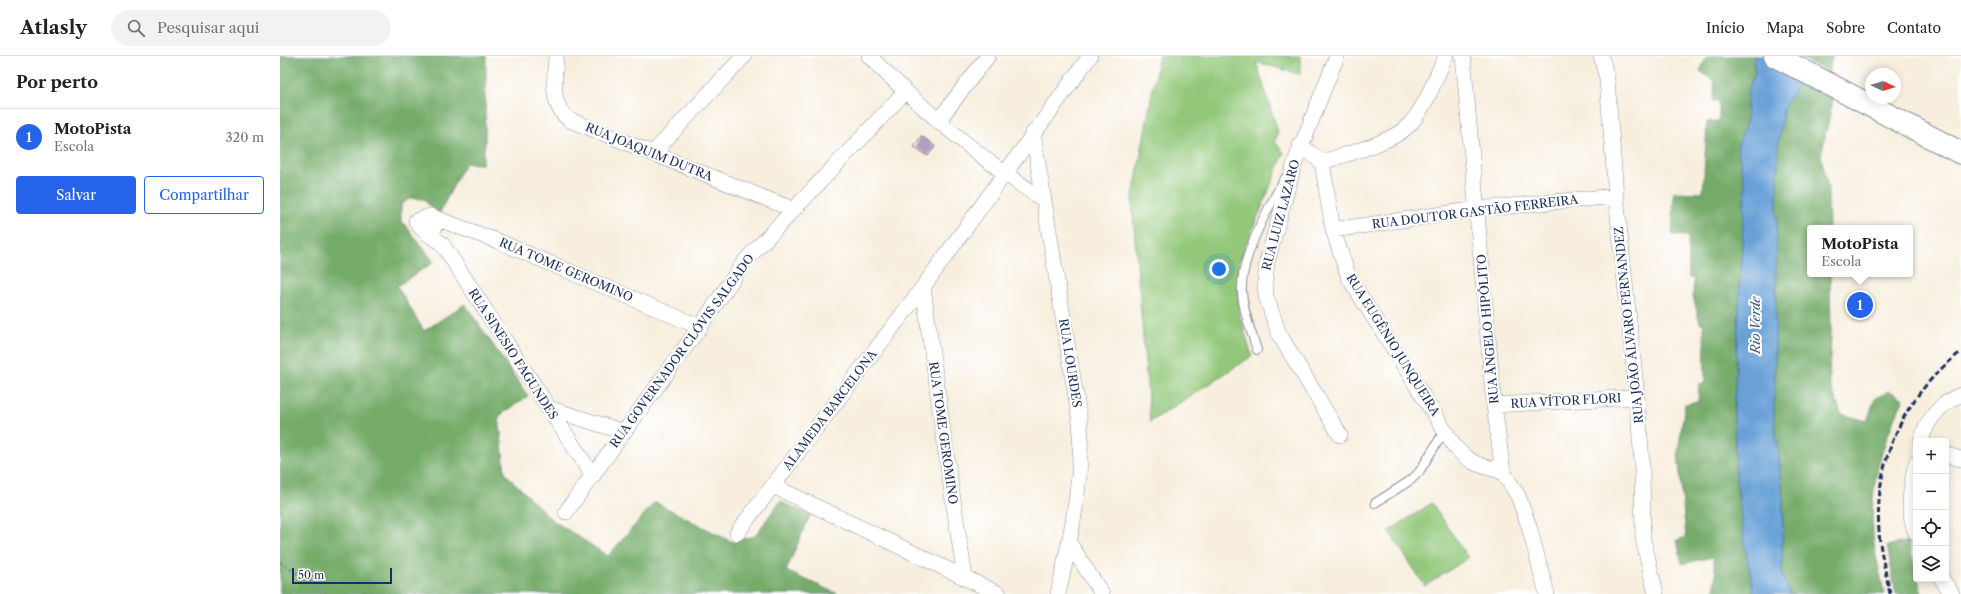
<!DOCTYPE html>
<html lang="pt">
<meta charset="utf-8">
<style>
:root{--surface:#fff;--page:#f2f2f2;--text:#202124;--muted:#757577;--line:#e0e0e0;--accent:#2563eb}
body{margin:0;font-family:"Libre Caslon Text",serif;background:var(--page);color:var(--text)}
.controls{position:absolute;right:12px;bottom:12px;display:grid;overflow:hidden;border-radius:4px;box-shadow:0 2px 10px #0003}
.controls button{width:36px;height:36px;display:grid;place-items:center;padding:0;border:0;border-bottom:1px solid var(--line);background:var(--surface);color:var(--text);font:20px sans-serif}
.compass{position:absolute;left:1585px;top:12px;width:36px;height:36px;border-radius:50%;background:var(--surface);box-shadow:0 2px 10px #0003;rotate:94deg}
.scale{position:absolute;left:12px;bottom:10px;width:100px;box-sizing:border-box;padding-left:4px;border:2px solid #1b2f5e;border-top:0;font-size:11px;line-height:14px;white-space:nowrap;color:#1b2f5e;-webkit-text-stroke:3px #fff;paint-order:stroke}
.you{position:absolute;left:939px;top:213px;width:14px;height:14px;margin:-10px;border:3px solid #fff;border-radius:50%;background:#1a73e8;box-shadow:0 0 0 6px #1a73e833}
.badge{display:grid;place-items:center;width:26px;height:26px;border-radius:50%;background:var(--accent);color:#fff;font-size:13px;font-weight:700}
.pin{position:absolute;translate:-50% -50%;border:2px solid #fff;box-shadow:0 1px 4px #0006}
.popup{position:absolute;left:1527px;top:169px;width:106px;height:52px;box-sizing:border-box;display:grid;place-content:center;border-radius:4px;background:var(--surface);filter:drop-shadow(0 1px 3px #0005);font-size:13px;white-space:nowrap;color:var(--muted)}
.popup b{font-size:15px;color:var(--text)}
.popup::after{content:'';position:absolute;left:50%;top:100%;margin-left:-8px;border:8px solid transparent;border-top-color:var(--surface)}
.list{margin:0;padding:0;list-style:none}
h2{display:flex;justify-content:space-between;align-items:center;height:52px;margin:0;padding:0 16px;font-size:17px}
h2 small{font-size:13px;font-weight:400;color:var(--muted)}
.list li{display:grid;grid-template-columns:26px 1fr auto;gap:12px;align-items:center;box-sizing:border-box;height:56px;padding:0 16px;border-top:1px solid var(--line)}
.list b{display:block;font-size:15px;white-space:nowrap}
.list p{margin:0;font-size:13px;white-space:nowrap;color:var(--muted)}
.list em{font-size:13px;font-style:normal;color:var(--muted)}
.actions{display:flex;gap:8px;padding:12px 16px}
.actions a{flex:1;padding:9px 0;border:1px solid var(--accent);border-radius:4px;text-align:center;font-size:14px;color:var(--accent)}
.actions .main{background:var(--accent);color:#fff}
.icon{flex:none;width:22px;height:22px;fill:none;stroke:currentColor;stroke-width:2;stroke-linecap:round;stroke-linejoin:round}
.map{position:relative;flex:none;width:1681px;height:538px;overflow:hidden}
header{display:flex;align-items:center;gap:24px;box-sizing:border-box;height:56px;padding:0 20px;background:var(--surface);border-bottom:1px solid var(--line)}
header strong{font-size:19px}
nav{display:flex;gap:22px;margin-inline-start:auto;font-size:14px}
.search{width:280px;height:36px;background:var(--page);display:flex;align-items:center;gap:10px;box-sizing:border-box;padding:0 14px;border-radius:22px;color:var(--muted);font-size:15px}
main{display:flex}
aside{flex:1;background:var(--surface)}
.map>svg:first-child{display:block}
.green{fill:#93c87a;stroke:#577c6c}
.forest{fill:#76ac6a;stroke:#486e64}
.water{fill:#69a1d7;stroke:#42689a}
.building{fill:#b89dc3}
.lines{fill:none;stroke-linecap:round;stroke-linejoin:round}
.service-casing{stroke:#898e9e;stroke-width:10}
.minor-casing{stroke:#898e9e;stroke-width:16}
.secondary-casing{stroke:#898e9e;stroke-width:24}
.path{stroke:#898e9e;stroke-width:2.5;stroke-dasharray:3 3;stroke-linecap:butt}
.service{stroke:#fff;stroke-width:8}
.minor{stroke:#fff;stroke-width:15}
.secondary{stroke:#fff;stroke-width:22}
.rail{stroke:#1b2f5e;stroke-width:3;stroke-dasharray:6 3;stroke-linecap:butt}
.labels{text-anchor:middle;stroke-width:4;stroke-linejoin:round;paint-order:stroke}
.street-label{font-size:12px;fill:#1b2f5e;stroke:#fff}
.water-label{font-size:13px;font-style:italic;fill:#3a5d8e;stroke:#fff}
</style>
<header>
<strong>Atlasly</strong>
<div class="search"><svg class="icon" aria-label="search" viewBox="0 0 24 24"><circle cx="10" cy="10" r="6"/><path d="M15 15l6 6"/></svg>Pesquisar aqui</div>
<nav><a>Início</a><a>Mapa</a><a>Sobre</a><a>Contato</a></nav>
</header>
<main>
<aside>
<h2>Por perto<small></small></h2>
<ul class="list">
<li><span class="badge">1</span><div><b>MotoPista</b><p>Escola</p></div><em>320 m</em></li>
</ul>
<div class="actions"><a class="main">Salvar</a><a>Compartilhar</a></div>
</aside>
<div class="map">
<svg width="1681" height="538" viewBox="0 0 1681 538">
<rect width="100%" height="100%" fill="#fff"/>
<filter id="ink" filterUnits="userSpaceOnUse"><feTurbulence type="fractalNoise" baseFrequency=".025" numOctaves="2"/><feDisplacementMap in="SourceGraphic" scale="8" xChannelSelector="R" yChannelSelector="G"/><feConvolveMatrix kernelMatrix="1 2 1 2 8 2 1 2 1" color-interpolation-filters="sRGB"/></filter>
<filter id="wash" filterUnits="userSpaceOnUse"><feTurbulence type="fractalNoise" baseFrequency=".012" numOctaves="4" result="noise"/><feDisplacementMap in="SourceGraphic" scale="16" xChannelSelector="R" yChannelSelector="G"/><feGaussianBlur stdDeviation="0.9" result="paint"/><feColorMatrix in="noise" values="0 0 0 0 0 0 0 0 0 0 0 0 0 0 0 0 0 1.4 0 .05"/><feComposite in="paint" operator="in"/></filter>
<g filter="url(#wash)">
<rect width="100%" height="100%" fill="#f7eedd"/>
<!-- green -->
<path class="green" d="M879,0H1020V18L976,6L998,76L995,86L1004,97L959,206L958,234L960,261L972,300L870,366L852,146Z
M1152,447L1188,502L1145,530L1109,475Z"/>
<!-- forest -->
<path class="forest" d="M0,0H206L205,87L202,108L185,107L159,158L143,143L130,142L121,149V164L154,206L117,230L144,275L185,248L248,340L219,360L225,417L271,463L328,500L375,446L452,486L475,480L500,445L530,459L506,515L558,538H0Z
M1427,0H1474L1475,16L1468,35L1466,67L1457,92L1465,128L1454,351L1456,421L1464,485L1474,538H1434L1436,519L1433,501L1402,508L1397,484L1406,481L1398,396L1405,348L1418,346L1419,328L1425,327L1424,268L1420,267L1413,240L1414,223L1409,222L1408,180L1392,179L1394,136L1423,137L1427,66L1439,65V45H1433L1435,26L1420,15Z
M1518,0H1552L1549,17Z
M1521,23L1554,40L1541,99L1548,133L1549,172H1530V218H1550L1551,278L1549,325L1561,358L1587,365L1595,343L1609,335L1624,343C1602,386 1589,429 1593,478C1594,498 1601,518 1604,538H1510L1502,518L1503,438L1494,360L1498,89L1503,54Z
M1628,485L1636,516V523H1638L1642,538H1616L1607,490Z"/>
<!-- water -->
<path class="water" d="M1474,0H1511L1521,23L1503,54L1498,89L1494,360L1503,438L1502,518L1510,538H1474L1464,485L1456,421L1454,351L1465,128L1457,92L1466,67L1468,35L1475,16Z"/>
<g id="blocks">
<!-- building -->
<path class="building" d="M641,80L655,90L648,100L634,91Z"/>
</g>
</g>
<g filter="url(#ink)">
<use href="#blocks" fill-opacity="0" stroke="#898e9e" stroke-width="1"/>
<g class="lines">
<!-- service casing -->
<g class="service-casing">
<path id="service" d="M977,294C971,275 963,255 962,235C960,202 989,150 1005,122
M1095,447L1131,424L1139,416L1165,374"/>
</g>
<!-- minor casing -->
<g class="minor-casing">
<path id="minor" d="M276,0C275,22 269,50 290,64L512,153
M589,0C642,53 700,103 764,144
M1057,0L1015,106L987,206L985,226L986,240L999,278L1060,379
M1183,0L1214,349L1223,416L1238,440L1249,470L1267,538
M1321,0L1327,23L1336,140L1357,341L1362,407L1363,483L1376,538
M658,65L708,0
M753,77L800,366C803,425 791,481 778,538
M1020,89L1042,106
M373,97L464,0
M1042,106L1053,174L1069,222L1175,391C1191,409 1201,409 1223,416
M1042,106C1066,98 1111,87 1128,70C1146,52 1155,22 1166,0
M150,160L220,186L420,271
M1053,174L1198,153L1336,140
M152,179L155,169L150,160L136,165C143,177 153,180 163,189L313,420
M643,231L667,404L685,522
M1214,349L1357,341
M268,352L344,376
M1641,385C1646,365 1661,346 1681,339
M1666,399L1681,403
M1636,407C1631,429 1626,455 1636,477
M493,430L719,538
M286,456L420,271L465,205L625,36
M457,477L643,231L810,0
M790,488L822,538
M1662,523L1672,538"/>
</g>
<!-- secondary casing -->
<g class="secondary-casing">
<path id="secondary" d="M1495,0L1681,97"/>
</g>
<!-- path -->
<path class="path" d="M0,506L46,538"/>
<!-- service -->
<use href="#service" class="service"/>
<!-- minor -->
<use href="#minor" class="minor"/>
<!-- secondary -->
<use href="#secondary" class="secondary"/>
<!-- rail -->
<path class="rail" d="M1610,538C1606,517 1600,496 1599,475C1594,404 1625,338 1681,296"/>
</g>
</g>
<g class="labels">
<!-- street labels -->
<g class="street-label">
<text transform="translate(369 96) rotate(22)" y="4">RUA JOAQUIM DUTRA</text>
<text transform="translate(1195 156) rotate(-7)" y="4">RUA DOUTOR GASTÃO FERREIRA</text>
<text transform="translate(1001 159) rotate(-75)" y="4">RUA LUIZ LAZARO</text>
<text transform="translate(286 214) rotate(23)" y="4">RUA TOME GEROMINO</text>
<text transform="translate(1349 269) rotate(-96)" y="4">RUA JOÃO ÁLVARO FERNANDEZ</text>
<text transform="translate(1208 273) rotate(-95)" y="4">RUA ÂNGELO HIPÓLITO</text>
<text transform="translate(1113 289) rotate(58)" y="4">RUA EUGÊNIO JUNQUEIRA</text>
<text transform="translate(402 295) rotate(-54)" y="4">RUA GOVERNADOR CLÓVIS SALGADO</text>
<text transform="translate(233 298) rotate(57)" y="4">RUA SINESIO FAGUNDES</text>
<text transform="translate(790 307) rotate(81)" y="4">RUA LOURDES</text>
<text transform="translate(1286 345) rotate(-3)" y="4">RUA VÍTOR FLORI</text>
<text transform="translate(550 354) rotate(-53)" y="4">ALAMEDA BARCELONA</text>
<text transform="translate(663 377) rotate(82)" y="4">RUA TOME GEROMINO</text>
</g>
<!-- water labels -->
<g class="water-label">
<text transform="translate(1475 269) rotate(-90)" y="5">Rio Verde</text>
</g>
</g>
</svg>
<div class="controls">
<button>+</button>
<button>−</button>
<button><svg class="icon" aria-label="locate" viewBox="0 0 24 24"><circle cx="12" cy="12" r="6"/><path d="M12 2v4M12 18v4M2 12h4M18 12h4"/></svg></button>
<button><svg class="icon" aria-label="layers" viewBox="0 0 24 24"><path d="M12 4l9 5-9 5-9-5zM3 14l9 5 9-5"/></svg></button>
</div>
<svg class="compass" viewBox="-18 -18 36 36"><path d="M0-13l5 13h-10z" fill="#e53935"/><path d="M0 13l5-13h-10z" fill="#757577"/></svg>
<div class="scale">50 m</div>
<div class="you"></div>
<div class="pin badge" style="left:1580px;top:249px">1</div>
<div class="popup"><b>MotoPista</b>Escola</div>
</div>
</main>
